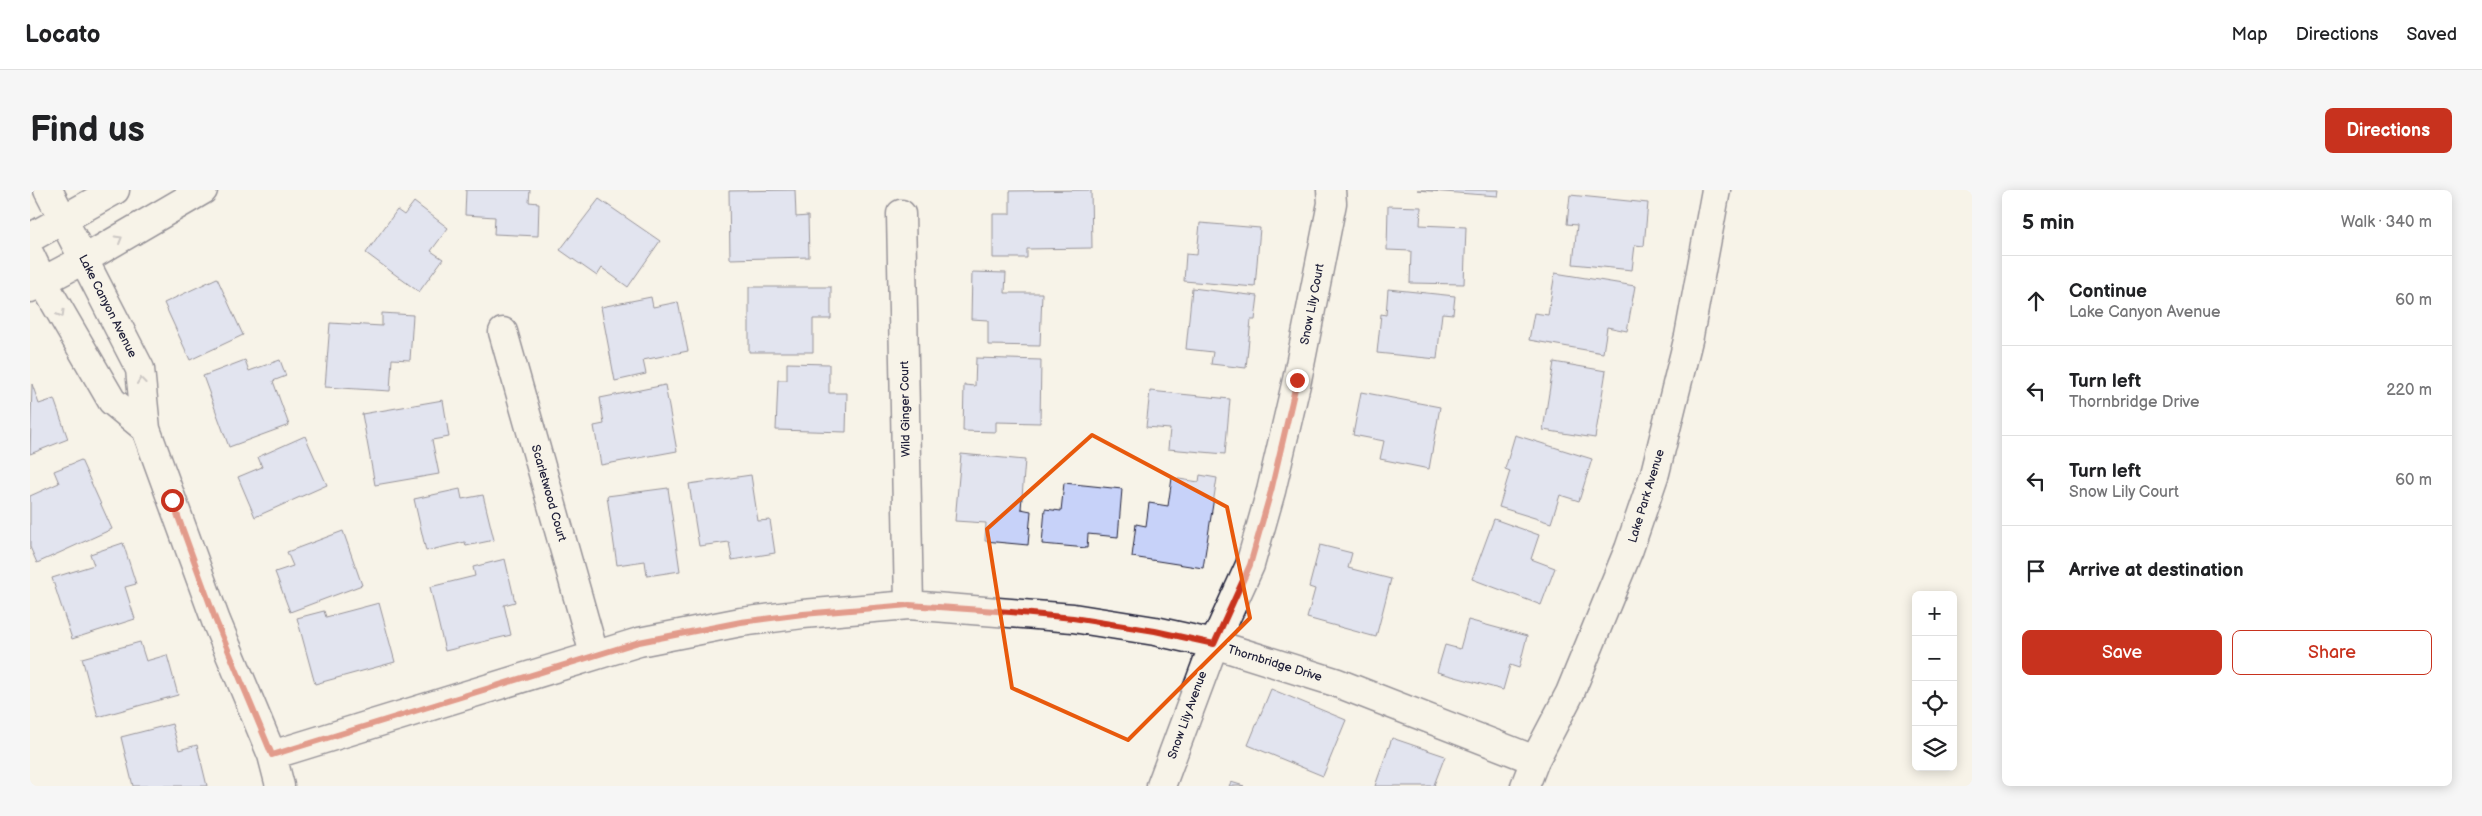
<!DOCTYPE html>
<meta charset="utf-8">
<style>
:root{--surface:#fff;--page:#f6f6f6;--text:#202124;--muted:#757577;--line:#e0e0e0;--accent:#c8321e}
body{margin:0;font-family:"Balsamiq Sans",sans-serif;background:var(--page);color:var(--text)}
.controls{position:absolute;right:15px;bottom:15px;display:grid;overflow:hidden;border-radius:8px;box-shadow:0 2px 12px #0003}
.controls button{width:45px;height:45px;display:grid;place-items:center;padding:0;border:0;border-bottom:1px solid var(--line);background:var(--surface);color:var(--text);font:25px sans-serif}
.stop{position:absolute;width:15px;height:15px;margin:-11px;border:4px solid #c8321e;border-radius:50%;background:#fff}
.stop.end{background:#c8321e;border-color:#fff;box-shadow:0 1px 5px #0008}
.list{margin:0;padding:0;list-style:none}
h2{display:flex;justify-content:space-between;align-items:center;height:65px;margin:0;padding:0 20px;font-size:21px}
h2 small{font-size:16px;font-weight:400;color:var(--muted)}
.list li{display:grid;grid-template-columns:32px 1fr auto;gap:15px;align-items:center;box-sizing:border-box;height:90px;padding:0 20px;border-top:1px solid var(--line)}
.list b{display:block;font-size:19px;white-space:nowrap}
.list p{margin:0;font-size:16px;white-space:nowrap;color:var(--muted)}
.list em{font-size:16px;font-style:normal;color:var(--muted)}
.actions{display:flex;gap:10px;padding:15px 20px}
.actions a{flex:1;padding:11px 0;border:1px solid var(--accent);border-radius:8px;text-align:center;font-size:18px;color:var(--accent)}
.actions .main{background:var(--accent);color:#fff}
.icon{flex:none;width:28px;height:28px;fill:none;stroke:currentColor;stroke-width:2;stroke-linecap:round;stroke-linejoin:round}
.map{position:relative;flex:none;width:1942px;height:596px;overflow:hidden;border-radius:8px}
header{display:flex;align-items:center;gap:30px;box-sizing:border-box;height:70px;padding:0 25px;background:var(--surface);border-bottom:1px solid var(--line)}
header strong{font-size:24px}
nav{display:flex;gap:28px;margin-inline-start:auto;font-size:18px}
.intro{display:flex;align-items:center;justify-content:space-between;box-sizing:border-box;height:120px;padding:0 30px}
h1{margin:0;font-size:35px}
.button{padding:12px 22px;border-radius:8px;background:var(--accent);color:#fff;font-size:18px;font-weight:700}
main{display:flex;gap:30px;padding:0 30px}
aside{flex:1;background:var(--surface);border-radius:8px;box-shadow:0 2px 12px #0003}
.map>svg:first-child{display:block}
.building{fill:#c7d2f9;stroke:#22223b}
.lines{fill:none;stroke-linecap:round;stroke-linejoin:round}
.minor-casing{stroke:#22223b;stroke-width:31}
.minor{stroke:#f7f3e8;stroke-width:28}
.oneway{stroke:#97959a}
.route{stroke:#c8321e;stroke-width:6}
.marked{fill:none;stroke:#e8590c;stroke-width:4;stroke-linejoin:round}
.labels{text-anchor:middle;stroke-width:5;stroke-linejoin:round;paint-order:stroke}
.street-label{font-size:12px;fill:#22223b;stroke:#f7f3e8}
</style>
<header>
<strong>Locato</strong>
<nav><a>Map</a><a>Directions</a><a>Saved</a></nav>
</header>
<div class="intro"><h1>Find us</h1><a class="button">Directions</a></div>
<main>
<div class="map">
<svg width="1942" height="596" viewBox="0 0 1942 596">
<rect width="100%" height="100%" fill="#f7f3e8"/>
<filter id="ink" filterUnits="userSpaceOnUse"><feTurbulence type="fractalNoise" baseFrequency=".02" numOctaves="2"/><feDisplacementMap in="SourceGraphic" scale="10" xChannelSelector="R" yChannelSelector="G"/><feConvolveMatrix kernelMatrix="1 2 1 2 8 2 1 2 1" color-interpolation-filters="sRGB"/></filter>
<g filter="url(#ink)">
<!-- building -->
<path class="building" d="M436,0H500L499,12L509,13L508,46L464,44L465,27L435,25Z
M765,0L766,27L778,26L779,67L700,69L699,1Z
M1061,0L1062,58L997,59V68H963V24H980V1Z
M1387,0H1469L1468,6Z
M1540,5L1618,13L1614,56L1605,55L1602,80L1543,74L1547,35L1537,34Z
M569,9L630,51L598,97L572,78L567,86L530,60Z
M384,12L418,38L401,61L413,69L389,102L336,63L367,20L374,25Z
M1358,16L1391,17L1390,35L1436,37L1434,94L1380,93L1381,61L1357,60Z
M1170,33L1230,38L1225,97L1154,91L1156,64L1167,65Z
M942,82L976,83L975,103H1012L1010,156L958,155V130L941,129Z
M1525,83L1605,96L1597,141L1577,137L1573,163L1499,150L1504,123L1518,125Z
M187,88L213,145L160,170L134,113Z
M719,97H801V129H783V162H719Z
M1162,98L1228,106L1225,130H1221L1216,178L1181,174L1183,162L1156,159Z
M1358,99L1425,106L1423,124L1412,123L1407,169L1347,163L1351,124L1356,125Z
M621,107L623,117L648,112L658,161L613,170L616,184L585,191L571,117Z
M352,123L383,125L380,170L362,169L360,201L295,197L300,133L352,136Z
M946,168L1011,170L1010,233L966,232V242L933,241L934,195L945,196Z
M215,170L219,181L250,170L256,186L243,191L259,235L199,257L173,186Z
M1524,172L1576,181L1565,248L1513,240Z
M757,173L799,174V203H817L816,242L746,240L748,190H757Z
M2,194L9,214L24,209L38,249L0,264Z
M635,195L647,261L571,275L564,236L574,234L570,208Z
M1120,201L1200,209L1195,264L1138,259L1140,239L1116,237Z
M1331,202L1410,217L1399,279L1350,269L1354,251L1323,245Z
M413,210L419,247L402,250L409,284L345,295L332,224Z
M1485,245L1562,269L1549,311L1530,305L1521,333L1469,317L1480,281L1475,279Z
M275,246L297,295L225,327L208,287L232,277L228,267Z
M931,264L995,270L991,319L1001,321L998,355L955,351L956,333L925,331Z
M51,270L82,339L7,373L0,357V306L29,293L24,281Z
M721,285L728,331L740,330L745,363L702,370L699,352L669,356L659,294Z
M1170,285L1187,288L1173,378L1102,367L1106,334L1116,336L1119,313L1138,316L1142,288L1169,292Z
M1034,293L1092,299L1088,347L1058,344L1057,358L1012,354L1015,319L1031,321Z
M638,298L650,381L617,386L615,371L587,375L577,306Z
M430,299L432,309L453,305L464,350L436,356L435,352L396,361L384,309Z
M1464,329L1509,345L1501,369L1525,378L1511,415L1442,389Z
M313,341L332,395L260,422L245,382L263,376L257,362Z
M93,353L106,394L95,397L105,429L42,449L22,388L64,375L60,364Z
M1290,355L1322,363L1318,378L1361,389L1346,447L1277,428L1285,399L1279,397Z
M475,369L485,412L474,415L481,445L415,461L400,397L445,386L443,377Z
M349,413L365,472L285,494L267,428L294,421L296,427Z
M1438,430L1497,446L1489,478L1480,475L1473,500L1407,482L1415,455L1430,459Z
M110,452L116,471L137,465L148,505L68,527L52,468Z
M1241,499L1316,530L1293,586L1218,555Z
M142,534L149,560L167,555L177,596H103L91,547Z
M1362,548L1415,566L1404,595L1406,596H1345Z
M1201,592L1214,596H1199Z"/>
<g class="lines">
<!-- minor casing -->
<g class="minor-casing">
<path id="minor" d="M18,0L110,179L116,239L186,431L242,565L250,596
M871,24L879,415
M0,48L85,0
M0,65L13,92L82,211L116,239
M0,98L53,70L173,0
M473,142L564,464
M242,565L609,452L711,432L773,424L879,415L1043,428L1125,441L1184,454L1305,492L1505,570
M1131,596L1184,454L1220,375L1241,301L1267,190L1302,13L1301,0
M1495,596L1505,570L1540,503L1599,359L1625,283L1659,146L1686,0"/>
</g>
<!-- minor -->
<use href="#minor" class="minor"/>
</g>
<!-- one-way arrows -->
<defs><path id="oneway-chevron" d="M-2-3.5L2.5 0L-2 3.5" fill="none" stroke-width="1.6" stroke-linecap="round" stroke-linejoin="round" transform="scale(1.25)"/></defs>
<g class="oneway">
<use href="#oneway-chevron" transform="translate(89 49) rotate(-30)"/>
<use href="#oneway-chevron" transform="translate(31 124) rotate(60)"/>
<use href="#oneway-chevron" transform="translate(111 191) rotate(-96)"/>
</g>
</g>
<g class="lines" filter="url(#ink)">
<!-- route -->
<path class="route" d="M142,310L186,431L242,565L609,452L711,432L773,424L879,415L981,422L1043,428L1125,441L1184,454L1220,375L1241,301L1267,190"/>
</g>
<!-- marked area -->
<path d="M0 0H1942V596H0ZM1062,245L1197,317L1220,428L1098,550L982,498L957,339Z" fill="#f7f3e8" fill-opacity=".55" fill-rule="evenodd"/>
<path class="marked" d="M1062,245L1197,317L1220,428L1098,550L982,498L957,339Z"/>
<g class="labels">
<!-- street labels -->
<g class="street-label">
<text transform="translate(1282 114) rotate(-79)" y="4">Snow Lily Court</text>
<text transform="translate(78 116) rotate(63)" y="4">Lake Canyon Avenue</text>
<text transform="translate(875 219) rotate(-91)" y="4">Wild Ginger Court</text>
<text transform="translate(519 303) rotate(74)" y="4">Scarletwood Court</text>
<text transform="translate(1616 306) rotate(-73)" y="4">Lake Park Avenue</text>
<text transform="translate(1245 473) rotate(17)" y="4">Thornbridge Drive</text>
<text transform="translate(1157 525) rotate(-70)" y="4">Snow Lily Avenue</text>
</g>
</g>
</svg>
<div class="controls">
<button>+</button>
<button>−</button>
<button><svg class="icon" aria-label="locate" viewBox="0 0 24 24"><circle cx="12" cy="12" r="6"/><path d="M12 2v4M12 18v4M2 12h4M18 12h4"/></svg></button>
<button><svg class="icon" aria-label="layers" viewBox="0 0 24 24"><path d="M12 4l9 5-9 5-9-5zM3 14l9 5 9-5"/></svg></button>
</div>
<div class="stop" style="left:142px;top:310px"></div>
<div class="stop end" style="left:1267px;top:190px"></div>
</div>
<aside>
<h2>5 min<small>Walk · 340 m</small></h2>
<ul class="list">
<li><svg class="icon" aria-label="ahead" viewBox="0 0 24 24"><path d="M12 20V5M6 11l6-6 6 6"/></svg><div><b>Continue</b><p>Lake Canyon Avenue</p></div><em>60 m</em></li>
<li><svg class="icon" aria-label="left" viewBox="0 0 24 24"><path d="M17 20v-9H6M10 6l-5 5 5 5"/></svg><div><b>Turn left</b><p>Thornbridge Drive</p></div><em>220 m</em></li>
<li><svg class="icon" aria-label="left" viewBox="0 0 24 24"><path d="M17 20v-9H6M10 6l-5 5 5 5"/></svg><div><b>Turn left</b><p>Snow Lily Court</p></div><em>60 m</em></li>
<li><svg class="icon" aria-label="arrive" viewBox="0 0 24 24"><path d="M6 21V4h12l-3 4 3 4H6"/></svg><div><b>Arrive at destination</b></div></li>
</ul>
<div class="actions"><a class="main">Save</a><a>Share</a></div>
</aside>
</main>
